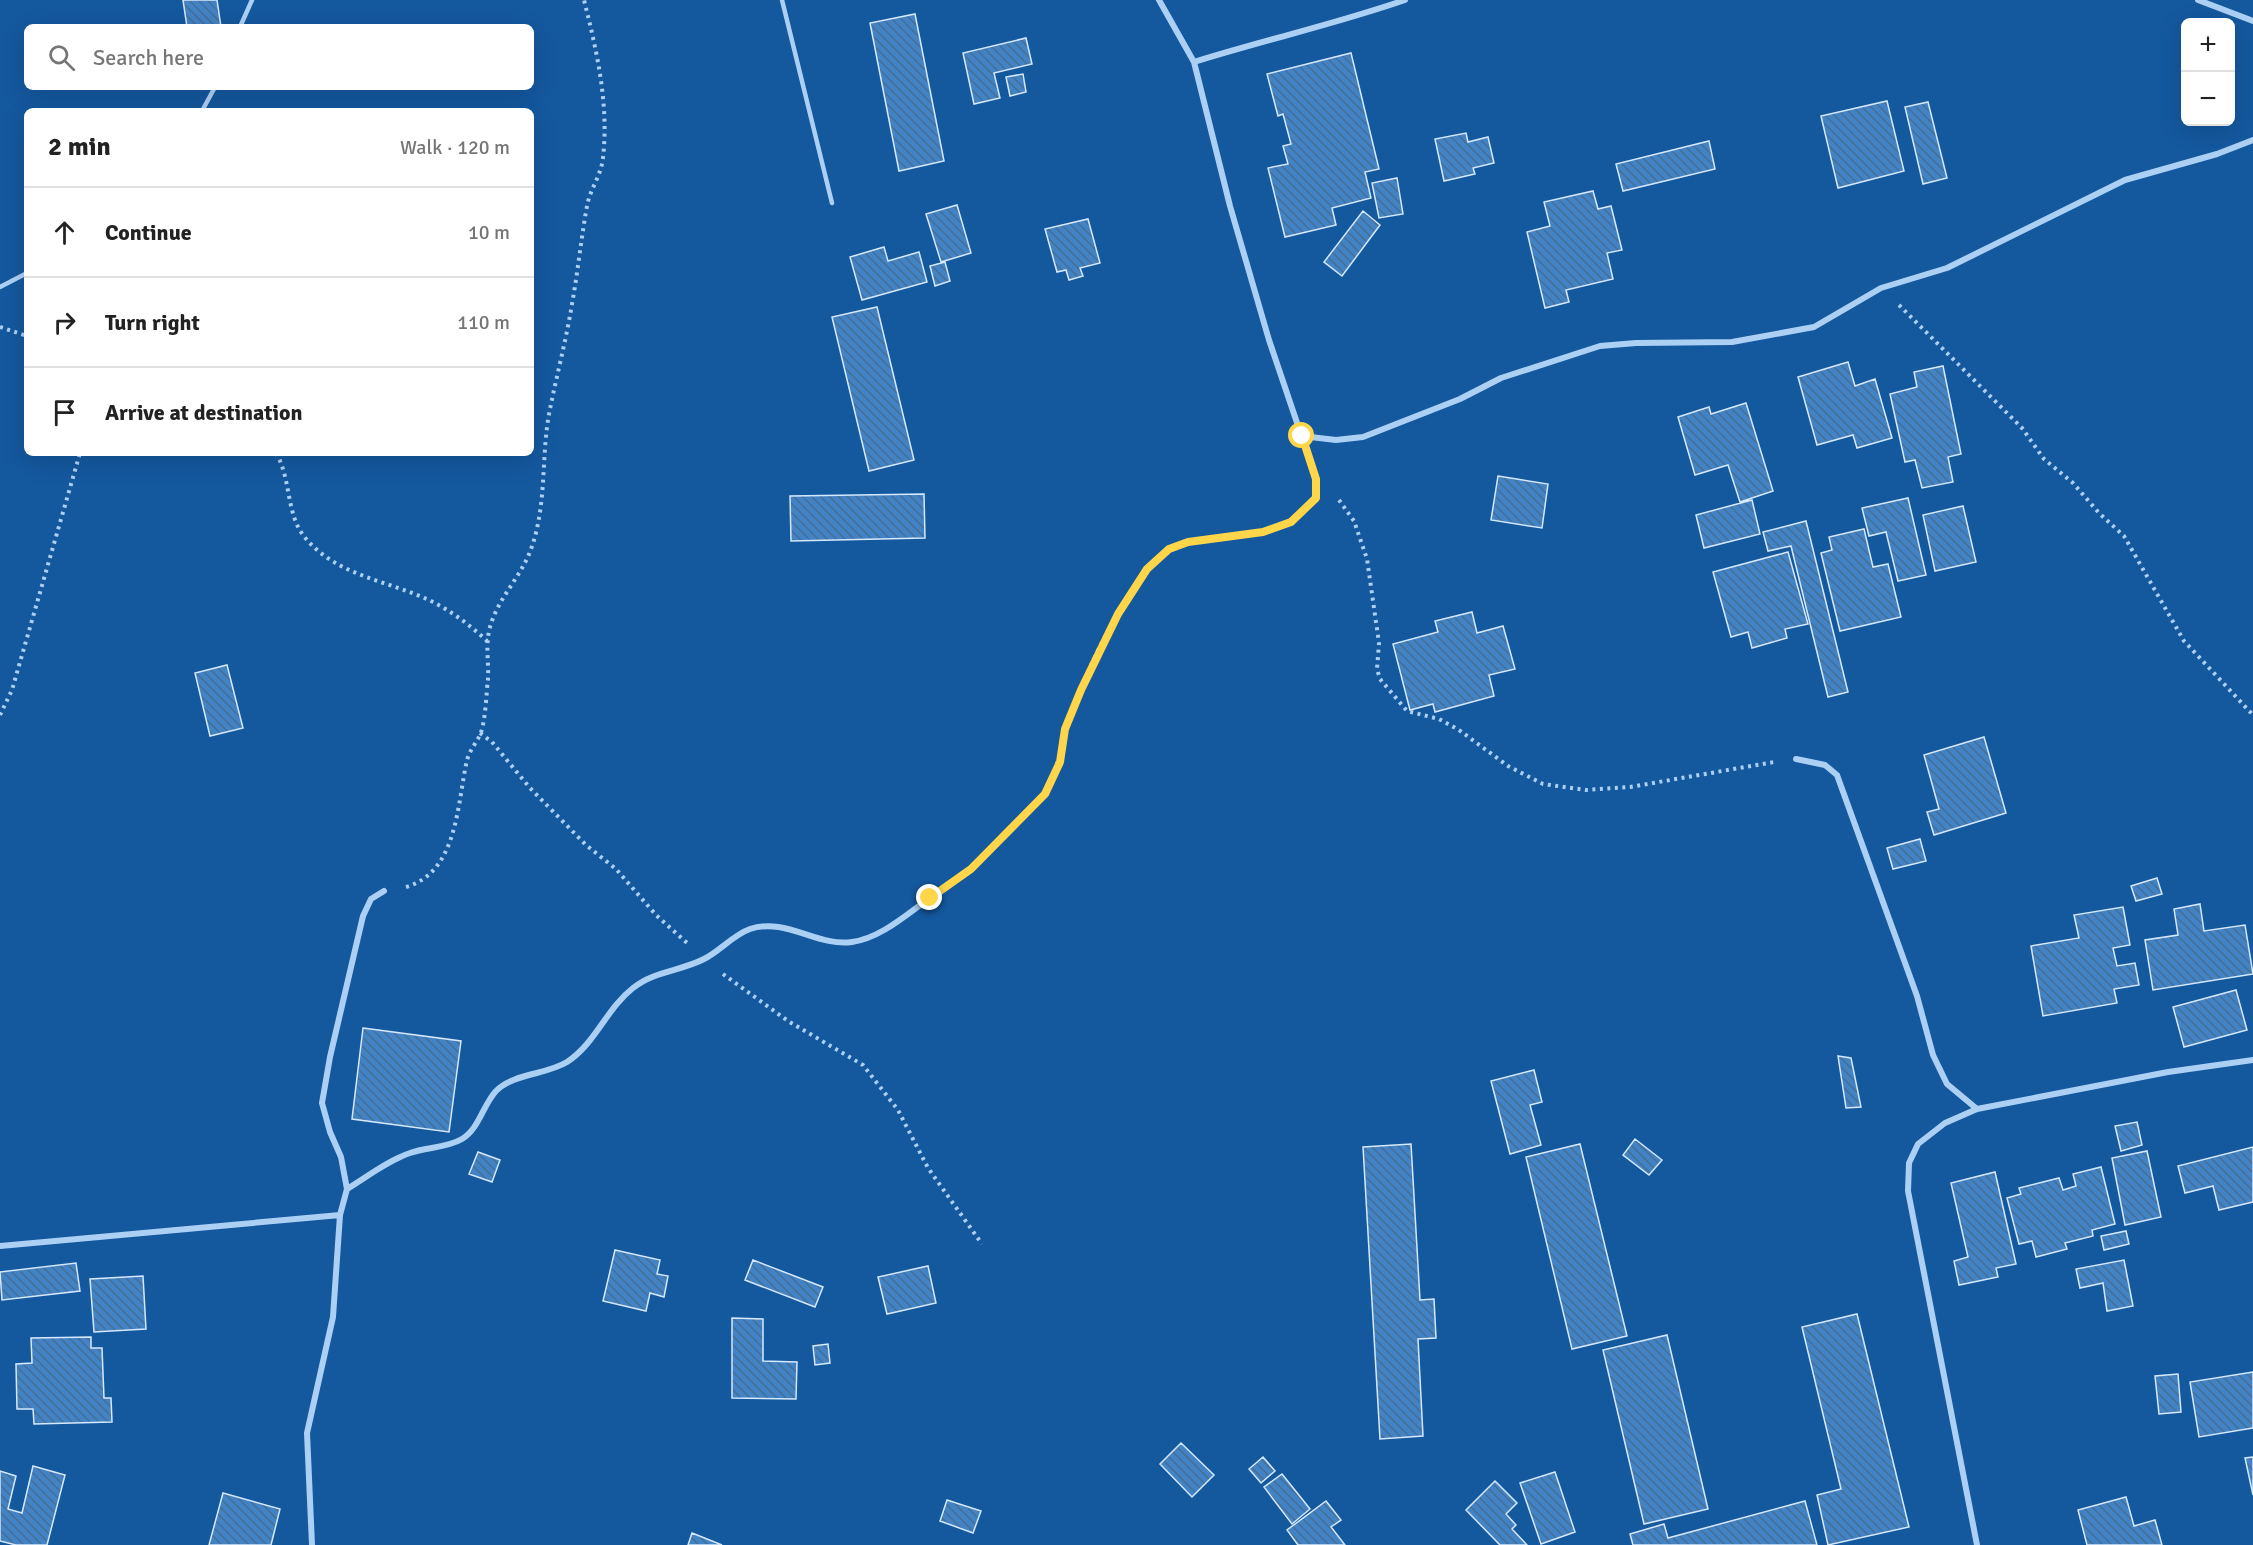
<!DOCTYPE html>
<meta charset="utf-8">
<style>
:root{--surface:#fff;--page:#f2f2f2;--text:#222;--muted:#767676;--line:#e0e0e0}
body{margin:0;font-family:Signika,sans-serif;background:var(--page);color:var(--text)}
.controls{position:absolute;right:18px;top:18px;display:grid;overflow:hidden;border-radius:9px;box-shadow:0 6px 24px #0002}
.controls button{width:54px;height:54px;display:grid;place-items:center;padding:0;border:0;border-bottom:2px solid var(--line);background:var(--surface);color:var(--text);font:30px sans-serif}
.stop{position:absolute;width:18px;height:18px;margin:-14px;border:4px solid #ffd54a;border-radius:50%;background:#fff}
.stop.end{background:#ffd54a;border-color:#fff;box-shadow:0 2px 6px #0008}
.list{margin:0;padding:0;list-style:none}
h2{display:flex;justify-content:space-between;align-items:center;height:78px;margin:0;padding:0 24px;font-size:26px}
h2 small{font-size:20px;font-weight:400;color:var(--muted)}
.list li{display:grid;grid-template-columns:39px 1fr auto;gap:18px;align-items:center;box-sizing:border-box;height:90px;padding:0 24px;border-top:2px solid var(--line)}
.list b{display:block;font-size:22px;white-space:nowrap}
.list em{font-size:20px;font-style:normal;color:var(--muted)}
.icon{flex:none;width:33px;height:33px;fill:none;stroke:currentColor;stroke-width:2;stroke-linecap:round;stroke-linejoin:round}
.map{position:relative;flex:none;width:2253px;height:1545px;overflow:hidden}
.search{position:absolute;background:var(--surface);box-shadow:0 6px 24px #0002;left:24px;top:24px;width:510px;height:66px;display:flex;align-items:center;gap:15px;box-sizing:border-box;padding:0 21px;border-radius:9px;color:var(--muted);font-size:22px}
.panel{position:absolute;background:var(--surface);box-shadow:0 6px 24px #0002;left:24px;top:108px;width:510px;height:348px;border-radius:9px}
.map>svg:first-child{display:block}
.building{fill:url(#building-back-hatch);stroke:#d5e9fd;stroke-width:1.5}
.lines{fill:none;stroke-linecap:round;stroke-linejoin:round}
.path{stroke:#acd0f4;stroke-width:4;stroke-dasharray:3 4.5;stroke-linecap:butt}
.lane{stroke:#acd0f4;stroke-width:4.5}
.street{stroke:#acd0f4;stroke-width:6}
.route{stroke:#ffd54a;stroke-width:8}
</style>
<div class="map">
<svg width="2253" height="1545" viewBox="0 0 2253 1545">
<defs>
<pattern id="building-back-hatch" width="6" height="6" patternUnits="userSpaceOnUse" patternTransform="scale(1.5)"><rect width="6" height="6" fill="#4283c6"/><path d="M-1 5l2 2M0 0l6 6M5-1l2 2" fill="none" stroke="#466d95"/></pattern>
</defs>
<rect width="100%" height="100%" fill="#14589e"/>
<!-- building -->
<path class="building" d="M183,0H217L221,27H187Z
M915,14L944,161L899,171L870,23Z
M1026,38L1032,64L994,73L1000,98L974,104L963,53Z
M1351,53L1379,169L1365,172L1371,198L1332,208L1336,225L1285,237L1268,168L1288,164L1283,146L1291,144L1283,114L1278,116L1267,74Z
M1023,74L1026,92L1010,96L1006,77Z
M1887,101L1904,171L1838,188L1821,116Z
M1928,102L1947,178L1923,184L1905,107Z
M1466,133L1468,142L1488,137L1494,163L1473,168L1475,174L1444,181L1435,139Z
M1709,141L1715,169L1623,191L1616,164Z
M1397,178L1403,214L1379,218L1372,183Z
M1593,191L1598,209L1611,206L1622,250L1607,253L1613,279L1566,290L1569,302L1545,308L1527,232L1550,226L1544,202Z
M957,205L971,253L941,262L926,214Z
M1363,211L1380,225L1342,276L1324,262Z
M1088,219L1100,263L1080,268L1083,276L1069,280L1066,270L1057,272L1045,229Z
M884,247L888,261L919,252L927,282L862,300L850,257Z
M945,262L950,281L935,286L930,266Z
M877,307L914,460L869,471L832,317Z
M1848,362L1855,386L1875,379L1892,438L1857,448L1853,435L1817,445L1798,377Z
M1943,366L1961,454L1948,457L1953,482L1922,488L1915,460L1905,462L1890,394L1917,387L1914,372Z
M1746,403L1773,491L1740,502L1728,465L1695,475L1678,417L1709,407L1711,414Z
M1498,476L1548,484L1542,528L1491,520Z
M924,494L925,538L791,541L790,496Z
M1908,498L1926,575L1898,581L1886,532L1869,536L1862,508Z
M1752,500L1760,534L1704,548L1696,515Z
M1963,506L1976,562L1935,571L1923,515Z
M1806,521L1848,692L1828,697L1791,546L1768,551L1763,532Z
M1864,529L1873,567L1888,564L1901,617L1840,631L1821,553L1832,550L1829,537Z
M1788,552L1808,624L1785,629L1787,638L1752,648L1748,632L1731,637L1713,572Z
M1472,612L1477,633L1503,626L1515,669L1489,675L1494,696L1435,712L1433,704L1410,710L1393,644L1438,632L1435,621Z
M227,665L243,728L210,736L195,673Z
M1984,737L2006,813L1934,835L1927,812L1939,809L1924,755Z
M1920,839L1926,861L1893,869L1887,848Z
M2157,878L2162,894L2136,901L2131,886Z
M2200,904L2204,931L2245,925L2253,974L2153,990L2145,940L2178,935L2174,909Z
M2123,907L2130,945L2113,948L2117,966L2135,963L2139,985L2114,989L2117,1003L2043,1016L2031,946L2079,938L2074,915Z
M2236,990L2247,1030L2184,1047L2173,1007Z
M363,1028L461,1041L449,1132L352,1119Z
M1838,1056L1851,1058L1861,1107L1846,1108Z
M1534,1070L1542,1102L1530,1105L1541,1145L1510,1154L1491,1081Z
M2137,1122L2142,1145L2121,1151L2115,1126Z
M1635,1139L1662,1160L1649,1175L1623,1155Z
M1411,1144L1420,1300L1434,1299L1436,1338L1418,1339L1423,1436L1380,1439L1363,1147Z
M1580,1144L1627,1336L1572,1349L1526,1157Z
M2253,1147V1202L2219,1210L2213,1186L2185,1193L2178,1166Z
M2147,1151L2161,1217L2125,1225L2112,1158Z
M478,1152L500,1160L492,1182L469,1174Z
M2101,1167L2115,1224L2092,1230L2093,1236L2065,1243L2067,1249L2036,1257L2032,1241L2019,1244L2007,1198L2021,1194L2019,1188L2059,1178L2063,1190L2076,1186L2073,1174Z
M1995,1172L2016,1264L1996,1268L1998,1277L1959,1285L1954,1261L1968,1257L1951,1183Z
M2126,1231L2129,1244L2104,1250L2101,1236Z
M615,1250L660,1260L657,1274L668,1276L664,1297L650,1293L646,1311L603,1301Z
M753,1260L823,1287L815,1307L745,1280Z
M2124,1260L2133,1306L2107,1311L2103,1283L2080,1288L2076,1269Z
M76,1263L80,1291L2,1300L0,1272Z
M928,1266L936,1303L887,1314L878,1277Z
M143,1276L146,1329L94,1332L90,1279Z
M1857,1314L1909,1527L1828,1545L1817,1495L1841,1489L1802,1327Z
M732,1318L763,1319V1361L797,1362L796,1399L732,1398Z
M1667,1335L1708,1509L1644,1524L1603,1350Z
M91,1337V1348H102L104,1398H111L112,1422L34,1424L33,1409H17L16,1364L32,1363L31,1338Z
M828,1344L830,1363L815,1365L813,1346Z
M2253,1372V1428L2199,1437L2190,1382Z
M2178,1374L2181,1412L2159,1414L2155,1376Z
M1181,1443L1214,1475L1192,1497L1160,1464Z
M1263,1457L1275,1471L1261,1483L1249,1469Z
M2253,1457V1495L2245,1458Z
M33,1466L65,1475L47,1545H16L0,1541V1471L16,1476L8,1509L22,1513Z
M1555,1472L1575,1532L1541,1544L1520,1483Z
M1282,1474L1310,1509L1292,1524L1264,1487Z
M1495,1481L1517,1503L1506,1514L1516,1525L1512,1529L1527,1545H1500L1466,1510Z
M223,1493L280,1509L271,1545H209Z
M2126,1497L2134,1526L2155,1520L2162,1545H2087L2078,1510Z
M947,1500L981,1511L973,1533L940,1521Z
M1326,1501L1341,1520L1331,1527L1345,1545H1298L1287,1530Z
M1805,1501L1817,1545H1633L1630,1534L1664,1524L1668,1538Z
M692,1533L722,1545H688Z"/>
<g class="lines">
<!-- path -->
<path class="path" d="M1899,305L2022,428L2044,459L2073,483L2099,513L2124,536L2184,641L2253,715
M0,327L27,336
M276,453C291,478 286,512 303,535C335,577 390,580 435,603C454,613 471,626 487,641
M1339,500L1354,521L1367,559L1379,643L1377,669L1380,679L1407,711L1439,719L1459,730L1508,766L1543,784L1586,790L1630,787L1774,762
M0,715L12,690L80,453
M480,733L492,742L530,788L586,845L616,869L656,915L687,943
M948,885C978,864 1002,837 1027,810C1033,804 1042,799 1046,791C1059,769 1059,750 1066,727C1080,684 1118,603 1147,569C1186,522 1254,550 1301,514
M406,887C458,872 457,804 467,760C470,750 476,743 480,735C486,720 486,695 488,679C489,662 485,645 490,627C498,598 521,577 531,549C547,505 541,459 549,414C556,378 566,341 572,304C578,271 581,239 587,206C590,189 601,176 603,158C609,104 597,52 584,0
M723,974L788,1021L863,1065L898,1110L928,1168L982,1244"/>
<!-- lane -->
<path class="lane" d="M782,0L832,203
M240,27L252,0
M202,111L215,87
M0,287L27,273"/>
<!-- street -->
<path class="street" d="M1159,0L1194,62L1230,206L1269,340L1316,479V498
M2198,0L2253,21
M1194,62C1264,40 1336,24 1405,0
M1302,436L1336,440L1363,437L1460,399L1501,378L1600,346L1636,343L1732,342L1814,327L1881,288L1947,268L2125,180L2217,154L2253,140
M1796,759L1825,765L1837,775L1917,996L1933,1055L1947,1084L1977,1109
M347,1189C367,1177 387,1161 410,1153C426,1147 447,1148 462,1139C479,1129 483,1105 496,1091C514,1073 546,1075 567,1062C596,1043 606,1009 633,988C654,971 681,971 704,959C720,951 733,935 750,929C786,917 817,947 852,942C881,938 907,914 930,898
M0,1246L340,1215
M312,1545L307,1433L333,1317L340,1215L347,1189L341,1157L330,1132L322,1103L330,1057L363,916L371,899L384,891
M1977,1545L1908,1191L1909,1163L1918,1144L1945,1123L1977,1109L2168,1072L2253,1060"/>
</g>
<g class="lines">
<!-- route -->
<path class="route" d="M930,898L971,869L1045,794L1060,762L1065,729L1081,690L1118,614L1147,569L1169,549L1188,542L1263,532L1291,522L1316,498V479L1302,436"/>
</g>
</svg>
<div class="controls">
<button>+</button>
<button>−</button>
</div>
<div class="stop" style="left:1302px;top:436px"></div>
<div class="stop end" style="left:930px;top:898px"></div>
<div class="search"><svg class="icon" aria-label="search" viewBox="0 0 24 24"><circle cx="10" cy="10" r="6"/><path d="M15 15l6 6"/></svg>Search here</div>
<section class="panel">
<h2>2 min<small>Walk · 120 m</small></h2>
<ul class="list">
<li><svg class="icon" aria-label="ahead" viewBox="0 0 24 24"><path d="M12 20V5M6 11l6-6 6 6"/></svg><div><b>Continue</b></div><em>10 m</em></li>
<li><svg class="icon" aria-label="right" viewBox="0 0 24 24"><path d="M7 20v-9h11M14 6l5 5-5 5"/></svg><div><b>Turn right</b></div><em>110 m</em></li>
<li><svg class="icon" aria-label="arrive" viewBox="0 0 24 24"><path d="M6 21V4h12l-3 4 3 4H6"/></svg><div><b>Arrive at destination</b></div></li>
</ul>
</section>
</div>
